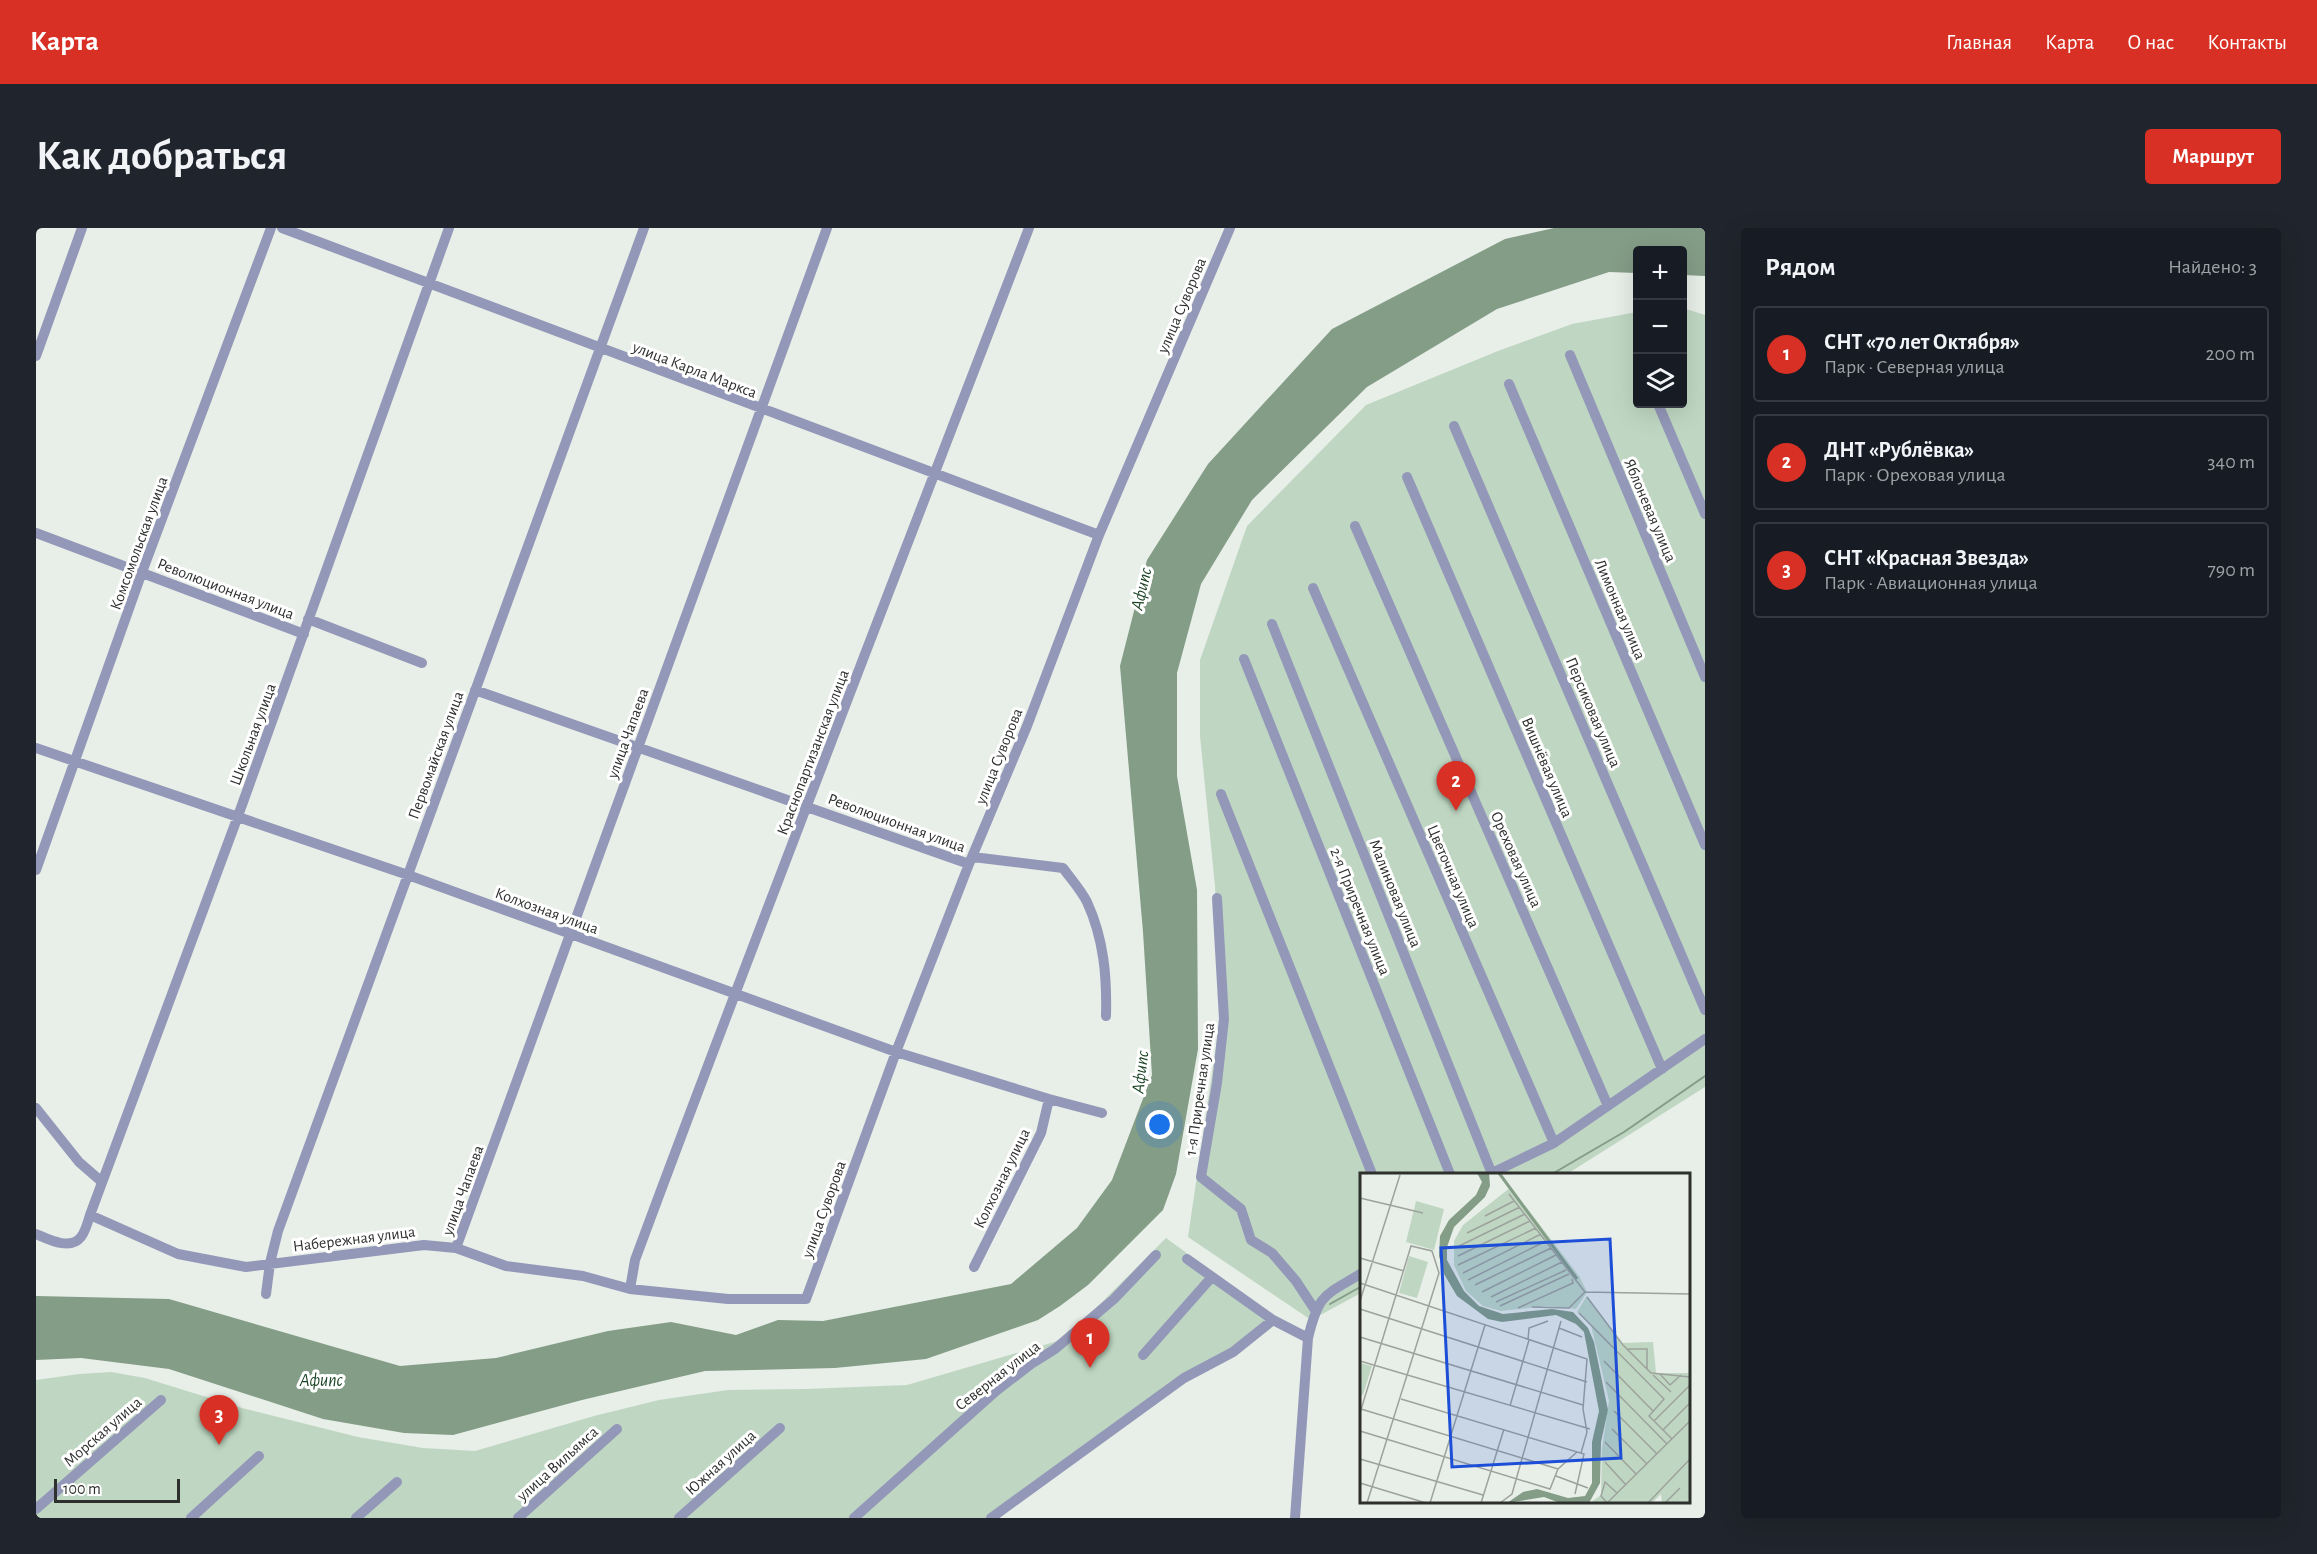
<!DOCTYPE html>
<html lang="ru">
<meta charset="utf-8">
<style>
:root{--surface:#171b24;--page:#20242c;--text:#f1f3f6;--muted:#9ea1a6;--line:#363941;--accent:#d93025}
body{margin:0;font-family:"Alegreya Sans",sans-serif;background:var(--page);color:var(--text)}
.controls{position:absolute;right:18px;top:18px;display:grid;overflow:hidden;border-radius:6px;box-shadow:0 6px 24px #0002}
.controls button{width:54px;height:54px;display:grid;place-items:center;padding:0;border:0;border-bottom:2px solid var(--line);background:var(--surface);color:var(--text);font:30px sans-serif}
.scale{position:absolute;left:18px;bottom:15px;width:126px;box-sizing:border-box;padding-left:6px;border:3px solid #2d302d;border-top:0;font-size:16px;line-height:21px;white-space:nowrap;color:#2d302d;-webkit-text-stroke:4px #fff;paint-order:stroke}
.you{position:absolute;left:1124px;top:897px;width:21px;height:21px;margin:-15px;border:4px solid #fff;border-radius:50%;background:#1a73e8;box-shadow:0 0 0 9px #1a73e833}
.badge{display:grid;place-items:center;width:39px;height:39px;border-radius:50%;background:var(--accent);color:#fff;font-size:20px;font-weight:700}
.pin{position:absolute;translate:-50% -50px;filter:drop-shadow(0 2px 3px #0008)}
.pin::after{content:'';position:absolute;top:32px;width:21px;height:18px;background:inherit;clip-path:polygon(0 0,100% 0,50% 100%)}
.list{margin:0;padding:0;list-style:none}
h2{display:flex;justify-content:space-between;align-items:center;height:78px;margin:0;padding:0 24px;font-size:26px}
h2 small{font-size:20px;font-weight:400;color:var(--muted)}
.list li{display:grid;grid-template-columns:39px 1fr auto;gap:18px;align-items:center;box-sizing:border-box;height:96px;margin:0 12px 12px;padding:0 12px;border:2px solid var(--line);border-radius:6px}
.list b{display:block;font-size:22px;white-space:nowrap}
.list p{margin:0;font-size:20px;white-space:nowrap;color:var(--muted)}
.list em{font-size:20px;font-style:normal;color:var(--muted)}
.icon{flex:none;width:33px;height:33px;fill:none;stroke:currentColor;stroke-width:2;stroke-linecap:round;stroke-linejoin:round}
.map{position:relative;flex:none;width:1669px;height:1290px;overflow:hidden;border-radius:6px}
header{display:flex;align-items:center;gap:36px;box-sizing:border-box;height:84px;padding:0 30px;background:var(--accent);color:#fff}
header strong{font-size:28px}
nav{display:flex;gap:33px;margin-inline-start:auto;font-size:21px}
.intro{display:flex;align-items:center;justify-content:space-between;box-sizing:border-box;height:144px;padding:0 36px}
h1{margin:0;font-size:42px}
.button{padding:15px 27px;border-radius:6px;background:var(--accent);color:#fff;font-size:21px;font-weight:700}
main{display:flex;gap:36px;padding:0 36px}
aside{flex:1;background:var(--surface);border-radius:6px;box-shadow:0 6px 24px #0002}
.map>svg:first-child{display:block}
.green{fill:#bfd7c2}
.water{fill:#849d87}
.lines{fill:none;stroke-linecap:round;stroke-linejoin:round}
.stream{stroke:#849d87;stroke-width:2}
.minor{stroke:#9498b8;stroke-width:10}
.labels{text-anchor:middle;stroke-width:6;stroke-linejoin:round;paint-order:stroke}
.street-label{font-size:16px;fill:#2d302d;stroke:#fff}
.water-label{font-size:18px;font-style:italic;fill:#1a4323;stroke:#fff}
.inset-river{fill:none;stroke:#849d87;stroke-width:3}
.inset-road{fill:none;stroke:#9da29d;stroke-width:1.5}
.view{fill:#1d4ed8;fill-opacity:0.15;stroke:#1d4ed8;stroke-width:3}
.inset-edge{fill:none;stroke:#2d302d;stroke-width:3}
</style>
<header>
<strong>Карта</strong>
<nav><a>Главная</a><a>Карта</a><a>О нас</a><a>Контакты</a></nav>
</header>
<div class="intro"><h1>Как добраться</h1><a class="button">Маршрут</a></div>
<main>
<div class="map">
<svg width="1669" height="1290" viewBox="0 0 1669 1290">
<rect width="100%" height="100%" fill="#e8eee8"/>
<!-- green -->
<path class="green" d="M1647,80L1669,87V859L1531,946H1326L1325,1065L1275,1092L1152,1009L1184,791L1179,658L1164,508V432L1211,298L1330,177L1462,123L1536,96L1601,84L1602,176H1646Z
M1130,1010L1244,1093L1133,1165L959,1290H0V1152L43,1146L75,1144L109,1150L206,1180L322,1209L387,1220L439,1223L558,1188L623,1172L692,1162L769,1161L871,1157L1025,1112L1032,1108Z"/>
<!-- water -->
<path class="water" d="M1518,0H1669V48L1647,47L1646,22H1602L1601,45L1573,44L1461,81L1331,159L1216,272L1165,356L1141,445V548L1161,662L1162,821L1140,946L1127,982L1052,1057L1024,1078L1002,1092L890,1131L799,1140L669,1143L546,1172L417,1207L368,1205L287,1191L133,1141L45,1130L0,1132V1068L133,1071L364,1138L460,1130L572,1103L635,1094L700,1107L742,1092L787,1093L975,1056L1041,1000L1076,952L1116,847L1107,704L1084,438L1111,332L1172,236L1296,101L1469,11Z"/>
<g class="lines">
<!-- stream -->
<path class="stream" d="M1516,946L1588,904L1669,848
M1294,1076L1326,1058"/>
<!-- minor -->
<path class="minor" d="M246,0L1063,307
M1534,127L1669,449
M0,128L46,0
M1473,156L1669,617
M1622,176L1669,286
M1418,198L1669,782
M1371,249L1626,841
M1319,298L1572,878
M0,305L268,406
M1277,360L1518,915
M272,391L386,435
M1236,396L1456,946
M1208,431L1414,946
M439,462L933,636
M0,520L372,647L860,824L1013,871L1066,885
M1185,566L1336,946
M937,629L1027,640C1035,651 1045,662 1051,674C1068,711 1071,749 1070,788
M0,642L106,344L235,0
M1181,670L1188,791L1181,855L1165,949L1205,981L1215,1012L1236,1025L1260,1053L1279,1082
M0,880L43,934L66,954
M1454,946L1518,915L1669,811
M54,987L142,1026L210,1039L388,1017L420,1020L470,1038L547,1048L594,1061L692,1071H770L860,824L933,636L991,498L1063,307L1194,0
M0,1006C12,1011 34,1023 45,1009C49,1004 52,994 54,987L202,588L413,0
M420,1020L791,0
M1151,1031L1237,1092L1272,1110
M938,1039L1005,905L1013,871
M594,1061L599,1032C727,687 861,344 993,0
M230,1066L234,1035L242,1003L608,0
M1107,1127L1175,1050
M0,1281L125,1172
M155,1290L223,1228
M320,1290L361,1254
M482,1290L581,1201
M643,1290L744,1200
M818,1290L960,1163L995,1136L1019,1121L1078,1071L1120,1027
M955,1290L1148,1150L1197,1124L1237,1092
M1259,1290L1272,1110C1283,1065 1288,1068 1326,1045"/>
</g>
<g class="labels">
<!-- street labels -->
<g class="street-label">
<text transform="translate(1145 77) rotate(-67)" y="6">улица Суворова</text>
<text transform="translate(659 141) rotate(21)" y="6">улица Карла Маркса</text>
<text transform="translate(1615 282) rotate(67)" y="6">Яблоневая улица</text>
<text transform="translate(102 315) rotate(-70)" y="6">Комсомольская улица</text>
<text transform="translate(190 360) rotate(21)" y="6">Революционная улица</text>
<text transform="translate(1585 381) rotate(67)" y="6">Лимонная улица</text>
<text transform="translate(1558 484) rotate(67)" y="6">Персиковая улица</text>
<text transform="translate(591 505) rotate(-70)" y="6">улица Чапаева</text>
<text transform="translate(216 506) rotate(-70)" y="6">Школьная улица</text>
<text transform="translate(776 524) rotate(-69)" y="6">Краснопартизанская улица</text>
<text transform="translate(399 527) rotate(-70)" y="6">Первомайская улица</text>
<text transform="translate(962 528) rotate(-68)" y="6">улица Суворова</text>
<text transform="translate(1512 539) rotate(67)" y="6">Вишнёвая улица</text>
<text transform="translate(861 594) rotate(20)" y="6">Революционная улица</text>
<text transform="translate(1481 631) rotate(66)" y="6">Ореховая улица</text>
<text transform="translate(1418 648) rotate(67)" y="6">Цветочная улица</text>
<text transform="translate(1360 665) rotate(68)" y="6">Малиновая улица</text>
<text transform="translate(511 682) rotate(20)" y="6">Колхозная улица</text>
<text transform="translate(1325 683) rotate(68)" y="6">2-я Приречная улица</text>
<text transform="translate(1163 861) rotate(-82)" y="6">1-я Приречная улица</text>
<text transform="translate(965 950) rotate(-64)" y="6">Колхозная улица</text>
<text transform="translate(426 962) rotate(-70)" y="6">улица Чапаева</text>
<text transform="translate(787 981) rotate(-70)" y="6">улица Суворова</text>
<text transform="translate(318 1010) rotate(-7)" y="6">Набережная улица</text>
<text transform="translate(961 1147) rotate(-38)" y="6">Северная улица</text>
<text transform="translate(66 1203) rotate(-41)" y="6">Морская улица</text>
<text transform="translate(684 1234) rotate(-42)" y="6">Южная улица</text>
<text transform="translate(521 1235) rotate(-42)" y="6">улица Вильямса</text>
</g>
<!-- water labels -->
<g class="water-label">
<text transform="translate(1105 361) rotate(-77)" y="6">Афипс</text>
<text transform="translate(1104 844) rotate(-83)" y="6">Афипс</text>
<text x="285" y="1158">Афипс</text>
</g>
</g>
<!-- overview -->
<g transform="translate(1324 945)">
<rect width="330" height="330" fill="#e8eee8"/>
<path d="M151,14L219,103L227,119L216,136L188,133L141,138L123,133L106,118L94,92V68L103,52ZM56,28L84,36L74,77L46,69ZM49,83L68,89L57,125L39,120ZM227,123L261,170L293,169L296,200H330V330H302L301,321L292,330H230L241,322L242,276L249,228L231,152L217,139ZM0,190L12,193L3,222L0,221Z" fill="#bfd7c2"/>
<path d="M117,0H129L130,13L125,24L94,54L87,74V87L104,118L119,133L143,141L192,136L213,139L228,155L234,169L248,237L241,269L240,310L229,330H200L184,324L147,330L163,319L177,316L208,325L225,323L232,310V269L239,238L224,159L216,151L196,142L142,149L128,146L97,123L84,101L79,83L80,63L89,47L116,22L122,9Z" fill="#849d87"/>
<path class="inset-river" d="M139,0L217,106"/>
<path class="inset-road" d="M149,21L225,119L330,121M0,25L63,40M125,43L154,28M107,60L160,34M99,73L165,41M98,83L170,48M0,85L44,98M98,92L176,55M103,100L181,61M108,107L186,68M0,110L227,186L223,236L227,259L221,280M115,112L191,75M122,119L196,82M131,124L202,89M227,124L263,172L291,200L330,204M0,128L40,2M136,129L206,97M140,133L209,101M172,134L209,135L225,119M158,135L213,110L212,106M0,136L227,209M219,140L304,226L289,243L312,266M199,155L222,164M0,164L223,232M168,167L169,155L188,148M268,176H287V196M0,188L230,256M244,188L293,238M300,201L310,212L321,202M293,202L311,219M246,209L307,271M41,226L224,281L215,321M150,233L169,167M1,236L198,296M254,238L297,281M0,240L51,73L72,78L79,100L7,330M294,248L330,212M252,256L287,291M303,257L330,230M0,258L190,316L198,296L217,279M245,269L276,301M0,286L123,322M245,289L266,312M196,303L228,315M0,310L66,330M70,330L125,152M121,330L144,256M140,330L152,321L201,148M247,330L330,248M247,330L241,323L245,309L257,320M288,330L330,286M305,330L320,315"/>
<path class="view" d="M250,66L261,285L92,294L81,75Z"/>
<rect width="330" height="330" class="inset-edge"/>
</g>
</svg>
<div class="controls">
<button>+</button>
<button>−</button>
<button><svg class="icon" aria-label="layers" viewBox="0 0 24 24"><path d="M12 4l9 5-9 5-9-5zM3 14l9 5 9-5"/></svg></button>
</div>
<div class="scale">100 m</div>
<div class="you"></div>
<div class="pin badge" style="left:1054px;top:1140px">1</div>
<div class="pin badge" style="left:1420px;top:583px">2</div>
<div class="pin badge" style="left:183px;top:1217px">3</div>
</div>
<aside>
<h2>Рядом<small>Найдено: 3</small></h2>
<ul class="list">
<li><span class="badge">1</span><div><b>СНТ «70 лет Октября»</b><p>Парк · Северная улица</p></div><em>200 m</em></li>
<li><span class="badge">2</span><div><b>ДНТ «Рублёвка»</b><p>Парк · Ореховая улица</p></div><em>340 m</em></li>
<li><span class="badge">3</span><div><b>СНТ «Красная Звезда»</b><p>Парк · Авиационная улица</p></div><em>790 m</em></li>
</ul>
</aside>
</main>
